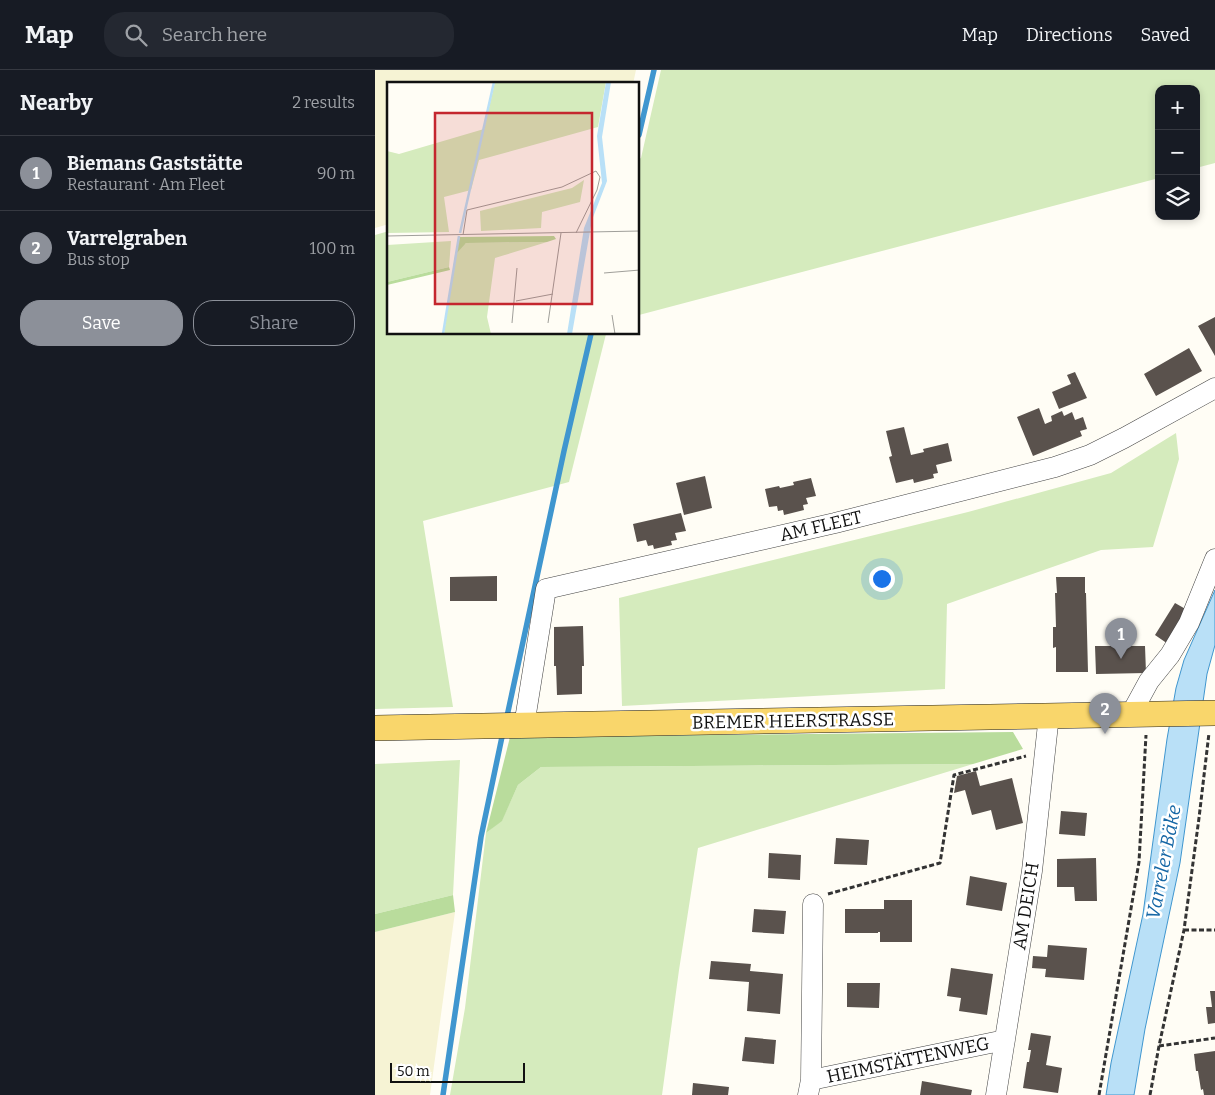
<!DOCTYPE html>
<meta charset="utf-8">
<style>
:root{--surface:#171b24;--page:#242831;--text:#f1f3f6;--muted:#9ea1a6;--line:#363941;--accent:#8c9099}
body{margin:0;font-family:Bitter,serif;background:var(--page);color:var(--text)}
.controls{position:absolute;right:15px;top:15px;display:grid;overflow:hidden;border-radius:10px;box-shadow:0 2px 8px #0003}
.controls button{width:45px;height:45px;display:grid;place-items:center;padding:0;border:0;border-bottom:1px solid var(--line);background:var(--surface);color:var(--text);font:25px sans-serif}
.scale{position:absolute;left:15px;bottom:12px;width:135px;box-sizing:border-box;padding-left:5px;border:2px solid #111;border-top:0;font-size:14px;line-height:18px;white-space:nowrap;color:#111;-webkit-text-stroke:4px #fff;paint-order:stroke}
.you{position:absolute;left:506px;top:508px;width:18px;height:18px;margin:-12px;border:4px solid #fff;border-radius:50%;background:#1a73e8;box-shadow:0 0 0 8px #1a73e833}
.badge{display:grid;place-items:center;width:32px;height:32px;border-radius:50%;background:var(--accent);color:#fff;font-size:16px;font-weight:700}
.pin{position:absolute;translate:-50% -41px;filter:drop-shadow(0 1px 2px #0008)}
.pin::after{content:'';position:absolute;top:26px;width:18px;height:15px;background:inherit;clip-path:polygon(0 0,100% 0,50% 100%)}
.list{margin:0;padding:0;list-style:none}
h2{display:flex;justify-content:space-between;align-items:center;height:65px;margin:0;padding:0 20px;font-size:21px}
h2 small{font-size:16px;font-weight:400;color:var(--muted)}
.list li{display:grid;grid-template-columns:32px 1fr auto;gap:15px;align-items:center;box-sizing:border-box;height:75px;padding:0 20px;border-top:1px solid var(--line)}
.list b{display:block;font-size:19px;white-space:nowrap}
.list p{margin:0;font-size:16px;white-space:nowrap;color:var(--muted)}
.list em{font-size:16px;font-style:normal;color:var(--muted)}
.actions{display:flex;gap:10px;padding:15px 20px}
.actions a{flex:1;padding:11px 0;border:1px solid var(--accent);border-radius:20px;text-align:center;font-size:18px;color:var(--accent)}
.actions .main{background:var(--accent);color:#fff}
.icon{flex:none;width:28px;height:28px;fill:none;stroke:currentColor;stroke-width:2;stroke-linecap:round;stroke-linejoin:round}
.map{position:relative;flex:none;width:840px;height:1025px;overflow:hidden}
header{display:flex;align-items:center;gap:30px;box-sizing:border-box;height:70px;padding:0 25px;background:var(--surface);border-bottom:1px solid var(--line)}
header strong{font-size:24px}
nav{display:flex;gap:28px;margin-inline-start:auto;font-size:18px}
.search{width:350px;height:45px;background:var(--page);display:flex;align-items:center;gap:12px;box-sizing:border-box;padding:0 18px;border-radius:20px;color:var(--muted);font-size:19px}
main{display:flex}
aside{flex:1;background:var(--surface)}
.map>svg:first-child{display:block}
.farmland{fill:#f6f3d4}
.green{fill:#d5ebbd}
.forest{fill:#b9dc9c}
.water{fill:#b9e0f7;stroke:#3f96cf}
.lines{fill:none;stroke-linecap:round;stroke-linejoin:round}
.stream{stroke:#3f96cf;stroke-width:5.5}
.building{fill:#5a524d}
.minor-casing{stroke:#444;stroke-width:21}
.major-casing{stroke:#222;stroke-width:26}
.path{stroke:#333;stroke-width:3;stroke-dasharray:5 2.5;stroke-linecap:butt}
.minor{stroke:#fff;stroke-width:20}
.major{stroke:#f9d66b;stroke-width:25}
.labels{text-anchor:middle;stroke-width:5;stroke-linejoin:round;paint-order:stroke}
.street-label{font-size:18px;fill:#111;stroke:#fff}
.water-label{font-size:19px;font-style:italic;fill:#1768a6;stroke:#fff}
.inset-river{fill:none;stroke:#b9e0f7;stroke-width:2.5}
.inset-road{fill:none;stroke:#a09f9a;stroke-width:1}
.view{fill:#c4262e;fill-opacity:0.15;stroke:#c4262e;stroke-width:2.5}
.inset-edge{fill:none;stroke:#111;stroke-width:2.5}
</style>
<header>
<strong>Map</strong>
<div class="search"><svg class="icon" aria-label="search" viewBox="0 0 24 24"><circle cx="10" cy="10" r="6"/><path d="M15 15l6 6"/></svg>Search here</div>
<nav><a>Map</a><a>Directions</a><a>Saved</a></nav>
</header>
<main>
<aside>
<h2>Nearby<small>2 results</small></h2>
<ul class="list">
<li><span class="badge">1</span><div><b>Biemans Gaststätte</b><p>Restaurant · Am Fleet</p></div><em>90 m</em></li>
<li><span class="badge">2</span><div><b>Varrelgraben</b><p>Bus stop</p></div><em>100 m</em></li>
</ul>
<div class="actions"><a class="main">Save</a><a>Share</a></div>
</aside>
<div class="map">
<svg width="840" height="1025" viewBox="0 0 840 1025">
<rect width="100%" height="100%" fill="#fffdf5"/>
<!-- farmland -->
<path class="farmland" d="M0,0H261L258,14H14V154L0,158Z
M80,842L55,1025H0V862Z"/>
<!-- green -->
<path class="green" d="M286,0H840V93L821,98V19H784V108L264,245V89L266,88Z
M14,161V264H231L194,412L48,451L78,637L0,639V165Z
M801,363L804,389L778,477L726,480L572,534L570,619L247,636L244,528L593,442L736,403Z
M85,690L78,825L0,844V694Z
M598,694L323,778L304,900L287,1025H75L90,938L111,763L127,750L143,715L166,697Z"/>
<!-- forest -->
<path class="forest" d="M638,662L648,679L598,694L166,697L143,715L127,751L111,763L135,667Z
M78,825L80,842L0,862V844Z"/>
<!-- water -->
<path class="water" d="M840,520V575L832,604L805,793L770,959L759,1025H731L736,993L768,844L792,669L801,618L809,590Z"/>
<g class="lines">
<!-- stream -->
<path class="stream" d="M264,65L279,0
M131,651L189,381L216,264
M68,1025L106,767L128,662"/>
</g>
<!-- building -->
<path class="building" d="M840,247V286L823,256Z
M814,278L827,301L781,326L769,304Z
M700,302L712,328L684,339L677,322L696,314L692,305Z
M664,338L670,354L677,351L676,346L687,341L689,346L697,342L700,350L708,347L712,359L705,361L707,366L658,386L642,347Z
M529,357L536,385L549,382L548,379L573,373L577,391L561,395L563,403L558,404L559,408L539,413L538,409L521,413L514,387L517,386L511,361Z
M330,406L337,438L309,445L301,413Z
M436,408L441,426L431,428L433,434L428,435L429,440L409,445L408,440L403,441L402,436L394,437L390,419L404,416L405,418L419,415L418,412Z
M306,443L311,461L300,463L302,470L296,471L297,475L279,479L278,475L273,476L271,470L262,472L258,454Z
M122,506V531H75V507Z
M681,507H710V523H711L713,602H681V577L678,578V557H681L680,523H682Z
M800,533L814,541L793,574L780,565Z
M208,556L209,596H207V624L182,625L181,596H179V557Z
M756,566V576H770L771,603L721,604L720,576H737V567Z
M601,701L605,716L637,708L648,753L621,760L616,740L597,745L590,720L579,723L582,706Z
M686,741L712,743L710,766L684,764Z
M461,768L494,770L492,795L459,794Z
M394,783L426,785L425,810L393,808Z
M721,788L722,831H700L699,817H682V789Z
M595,806L632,813L627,841L591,835Z
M509,830H537V872H505V862H503V863H470V839H509Z
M379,839L411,841L409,864L377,862Z
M673,875L712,878L709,910L670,907L671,899L657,898L658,886L672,887Z
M336,891L376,894L375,901L408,904L405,944L372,941L374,912L334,909Z
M576,898L618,904L612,945L584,941L586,928L572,926Z
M472,913H505L504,938L472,937Z
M835,921H840V953L833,954L831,937H837Z
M656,963L676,966L671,995L687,998L683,1023L648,1018L652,992H654L656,980H653Z
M370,967L401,970L399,994L367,991Z
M840,981V1025H829L828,1019L826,1020L823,1001H821L819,984Z
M547,1011L597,1020L596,1025H545Z
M318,1013L354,1017L353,1025H317Z"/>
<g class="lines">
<!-- minor casing -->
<g class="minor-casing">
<path id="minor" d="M756,644L774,611L795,585L814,553L840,489
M149,656L171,519L460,453L680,397L715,385L749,368L840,318
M436,1010L630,970
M433,1025L436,1010L438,834
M621,1025L657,801L674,645"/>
</g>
<!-- major casing -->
<g class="major-casing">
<path id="major" d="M0,658L840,643"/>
</g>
<!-- path -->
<path class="path" d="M453,824L565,793L579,705L651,686
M809,860H840
M784,976L840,968
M724,1025L764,792L771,665
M775,1025L784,976L809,860L824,748L834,663"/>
<!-- minor -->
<use href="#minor" class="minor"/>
<!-- major -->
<use href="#major" class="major"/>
</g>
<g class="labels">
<!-- street labels -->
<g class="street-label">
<text transform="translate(446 456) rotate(-13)" y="6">AM FLEET</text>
<text transform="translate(418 651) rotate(-1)" y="6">BREMER HEERSTRASSE</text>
<text transform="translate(651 836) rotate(-81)" y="6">AM DEICH</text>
<text transform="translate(533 990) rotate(-12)" y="6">HEIMSTÄTTENWEG</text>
</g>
<!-- water labels -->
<g class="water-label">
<text transform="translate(788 792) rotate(-79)" y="7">Varreler Bäke</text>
</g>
</g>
<!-- overview -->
<g transform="translate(12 12)">
<rect width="252" height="252" fill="#fffdf5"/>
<path d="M108,0H219L211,45L92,78L84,108L57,115L62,150L0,151V69L12,72L97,47ZM197,98L193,120L155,130L154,146L94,149L93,129L185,106ZM64,159L62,185L0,200V163ZM160,160L108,176L100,235L104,252H57L68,173L75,164L79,161Z" fill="#d5ebbd"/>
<path d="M167,154L169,157L160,160L79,161L68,173L73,155ZM62,185L63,188L0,203V200Z" fill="#b9dc9c"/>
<path d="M219,0H224L215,55L220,99L205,138L185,252H180L197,146L215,101L210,54Z" fill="#b9e0f7"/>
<path class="inset-river" d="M73,151L107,0M56,252L72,154"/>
<path class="inset-road" d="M76,153L80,128L175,105L209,89L213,95L210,108L189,151M0,154L253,149M217,191L253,188M129,219L166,212M225,233L228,252M125,241L130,186M161,241L174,151"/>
<path class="view" d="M48,31H205V222H48Z"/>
<rect width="252" height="252" class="inset-edge"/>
</g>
</svg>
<div class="controls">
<button>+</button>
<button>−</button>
<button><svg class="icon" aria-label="layers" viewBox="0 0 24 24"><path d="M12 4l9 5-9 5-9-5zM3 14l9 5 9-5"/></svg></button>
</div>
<div class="scale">50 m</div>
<div class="you"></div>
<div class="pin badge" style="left:746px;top:589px">1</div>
<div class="pin badge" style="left:730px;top:664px">2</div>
</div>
</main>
